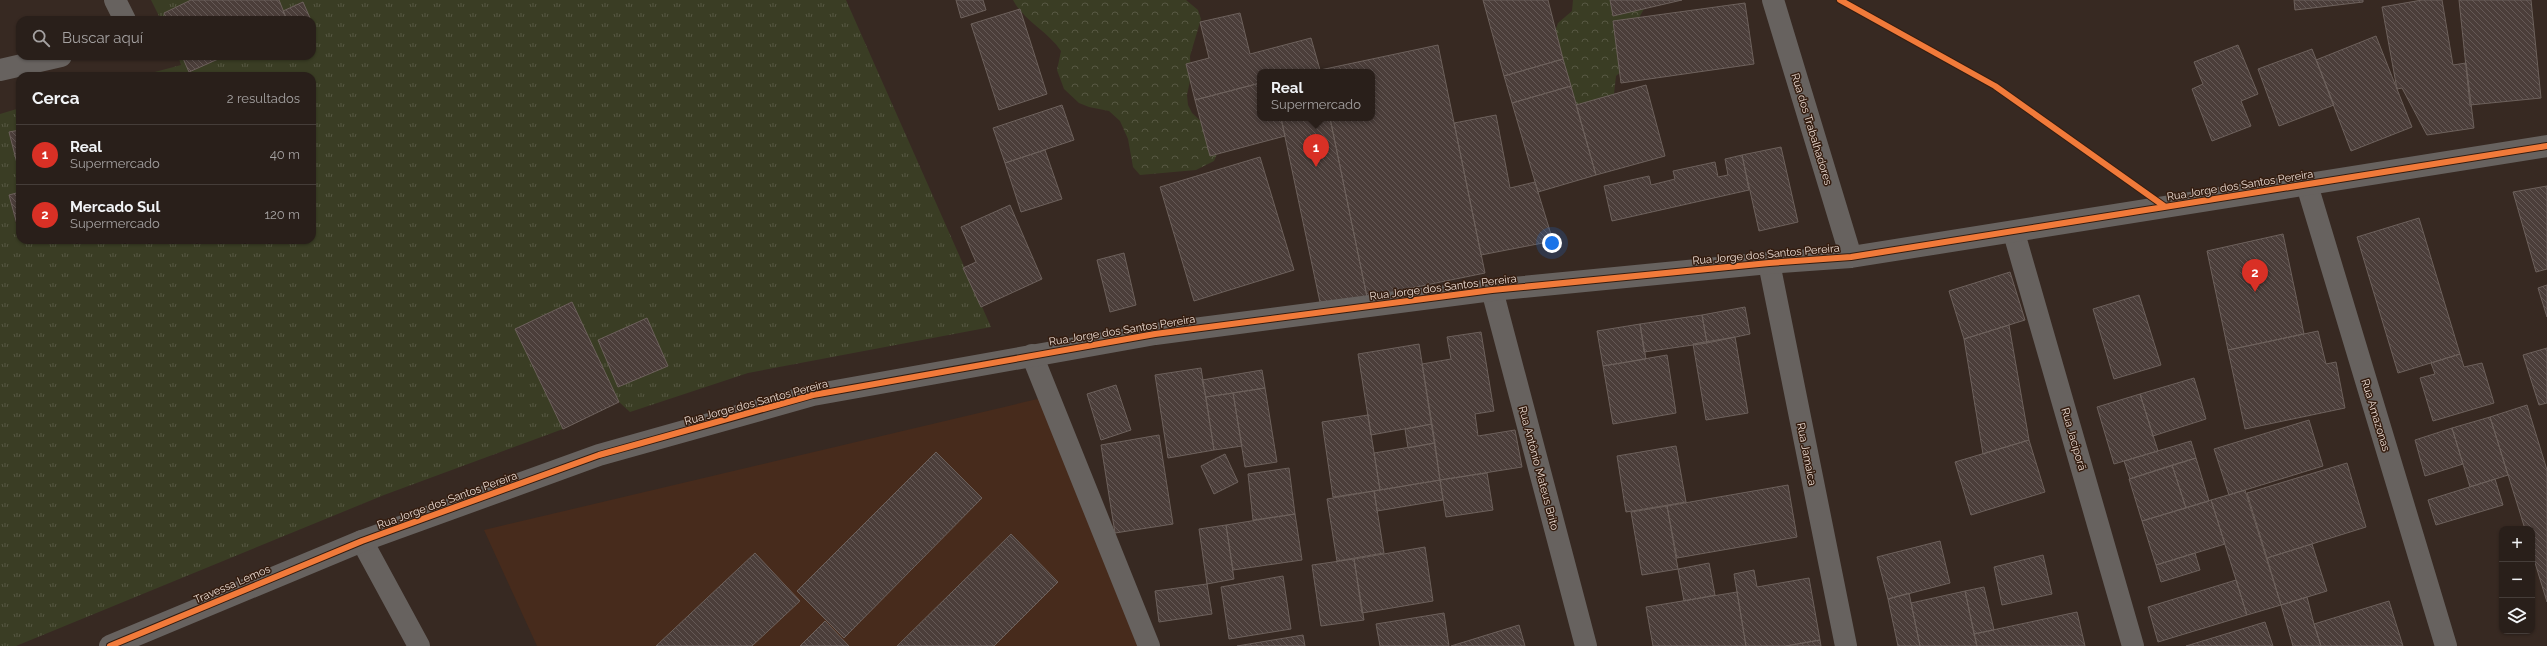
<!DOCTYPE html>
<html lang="es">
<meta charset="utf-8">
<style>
:root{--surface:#291f1a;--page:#352c27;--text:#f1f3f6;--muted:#a5a2a2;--line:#453d39;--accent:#d93025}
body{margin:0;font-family:Raleway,sans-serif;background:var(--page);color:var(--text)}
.controls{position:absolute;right:12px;bottom:12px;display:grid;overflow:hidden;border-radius:8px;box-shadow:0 1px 3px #0004}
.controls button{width:36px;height:36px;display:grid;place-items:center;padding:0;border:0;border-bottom:1px solid var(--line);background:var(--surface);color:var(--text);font:20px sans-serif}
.you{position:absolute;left:1552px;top:243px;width:14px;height:14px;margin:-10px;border:3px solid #fff;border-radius:50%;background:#1a73e8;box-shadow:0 0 0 6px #1a73e833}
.badge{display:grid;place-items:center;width:26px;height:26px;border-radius:50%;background:var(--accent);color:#fff;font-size:13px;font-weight:700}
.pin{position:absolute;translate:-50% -33px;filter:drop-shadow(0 1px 2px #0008)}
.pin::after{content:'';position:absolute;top:21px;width:14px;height:12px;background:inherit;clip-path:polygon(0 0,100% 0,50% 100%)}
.popup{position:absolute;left:1257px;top:69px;width:118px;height:52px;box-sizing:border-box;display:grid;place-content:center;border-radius:8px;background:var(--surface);filter:drop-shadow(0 1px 3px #0005);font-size:13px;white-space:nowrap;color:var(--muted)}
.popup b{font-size:15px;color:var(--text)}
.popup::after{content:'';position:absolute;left:50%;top:100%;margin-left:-8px;border:8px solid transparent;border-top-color:var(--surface)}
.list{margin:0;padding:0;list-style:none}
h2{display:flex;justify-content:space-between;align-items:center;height:52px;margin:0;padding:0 16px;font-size:17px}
h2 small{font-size:13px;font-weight:400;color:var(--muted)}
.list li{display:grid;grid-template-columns:26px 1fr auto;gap:12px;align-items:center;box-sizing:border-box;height:60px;padding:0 16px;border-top:1px solid var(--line)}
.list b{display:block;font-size:15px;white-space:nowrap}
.list p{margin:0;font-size:13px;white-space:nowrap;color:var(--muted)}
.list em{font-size:13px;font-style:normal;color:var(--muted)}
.icon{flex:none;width:22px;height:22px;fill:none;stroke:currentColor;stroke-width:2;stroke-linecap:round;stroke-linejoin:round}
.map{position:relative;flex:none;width:2547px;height:646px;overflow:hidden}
.search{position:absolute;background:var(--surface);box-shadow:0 1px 3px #0004;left:16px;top:16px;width:300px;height:44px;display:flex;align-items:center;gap:10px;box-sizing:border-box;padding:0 14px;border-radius:12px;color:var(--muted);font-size:15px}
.panel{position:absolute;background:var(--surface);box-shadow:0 1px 3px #0004;left:16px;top:72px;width:300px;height:172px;border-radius:12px}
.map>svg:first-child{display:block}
.built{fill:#472b1c}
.grass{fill:url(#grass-tufts)}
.forest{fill:url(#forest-crowns)}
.building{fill:url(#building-back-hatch);stroke:#6d615c}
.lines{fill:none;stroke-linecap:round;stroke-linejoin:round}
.minor{stroke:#67625f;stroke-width:22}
.tertiary{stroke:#67625f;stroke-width:22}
.cycleway-casing{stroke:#341d10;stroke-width:8}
.cycleway{stroke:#f17a3a;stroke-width:6}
.labels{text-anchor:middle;stroke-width:3;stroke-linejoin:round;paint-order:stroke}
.street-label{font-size:11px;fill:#ebdbd2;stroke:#341d10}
</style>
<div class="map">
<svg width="2547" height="646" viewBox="0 0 2547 646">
<defs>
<pattern id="grass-tufts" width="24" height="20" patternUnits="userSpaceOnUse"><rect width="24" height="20" fill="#3a3d24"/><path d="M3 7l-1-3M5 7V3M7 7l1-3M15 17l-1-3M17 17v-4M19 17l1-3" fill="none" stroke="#575843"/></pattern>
<pattern id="forest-crowns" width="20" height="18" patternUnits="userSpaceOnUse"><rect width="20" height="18" fill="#3a3d24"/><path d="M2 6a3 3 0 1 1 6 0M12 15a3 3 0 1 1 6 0" fill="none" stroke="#575843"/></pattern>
<pattern id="building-back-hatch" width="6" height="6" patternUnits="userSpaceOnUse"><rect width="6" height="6" fill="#4b3e3a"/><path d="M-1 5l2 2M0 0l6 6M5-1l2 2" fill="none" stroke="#655956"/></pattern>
</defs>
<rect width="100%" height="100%" fill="#372922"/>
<!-- built -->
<path class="built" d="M1046,397L1145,646H537L484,530Z"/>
<!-- grass -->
<path class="grass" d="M151,0H191L164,13L167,20H161Z
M279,0H846L991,327L748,373L630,412L619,402L571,302L515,329L563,429L384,495L16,646H0V114L20,108V130L9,133L20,175V192L9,195L17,228L20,227V240H312V76H140L181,65L178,56H182L190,72L225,56H312V20H304L310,18L302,2L283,11Z"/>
<!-- forest -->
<path class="forest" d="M1013,0H1186L1198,10L1201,19L1190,56L1191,76L1187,95L1188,105L1192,113L1206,126L1218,152L1214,161L1196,170L1140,175L1133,167L1128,139L1120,121L1109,111L1089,107L1079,103L1064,89L1057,70L1061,51C1048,31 1023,20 1013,0Z
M1573,0H1649L1640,16L1632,63L1616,76L1613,103L1582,122L1554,34L1558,23L1572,11Z"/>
<!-- building -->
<path class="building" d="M191,0H279L287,20H167L164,13Z
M956,0H983L986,10L961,18Z
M1483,0H1548L1563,59L1504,76Z
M1610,0H1682L1613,16Z
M2294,0H2363V2L2295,10Z
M2422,0H2442L2453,65L2466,63L2474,128L2427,135L2402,88L2397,89L2382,7Z
M2459,0H2531L2541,98L2470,105Z
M303,2L310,18L287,20L283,11Z
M1745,3L1754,64L1621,83L1613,21Z
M1020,9L1047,94L999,110L971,24Z
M1240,13L1250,54L1311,38L1320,70L1310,72H1260V83L1195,100L1186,64L1209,58L1200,22Z
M2376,36L2412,127L2351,151L2316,60Z
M1438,45L1485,273L1367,297L1330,118H1372V72H1321L1320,70Z
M2238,45L2258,94L2241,101L2251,126L2212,141L2192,89L2203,84L2194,62Z
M2312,49L2334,105L2279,126L2258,69Z
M182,56H225L189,72Z
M1563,59L1571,86L1512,103L1504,76Z
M1260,83V118H1281L1285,136L1210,156L1195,100Z
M1646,85L1665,156L1596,175L1576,105Z
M1571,86L1596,175L1538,192L1512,103Z
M1062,105L1074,140L1005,163L993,128Z
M1496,115L1510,188L1535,182L1553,241L1481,255L1454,123Z
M1281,118H1330L1367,297L1321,307Z
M20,130V175L9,132Z
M1781,147L1798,222L1759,231L1742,155Z
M1045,150L1062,199L1021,212L1005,163Z
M1742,155L1749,190L1612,221L1604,186L1649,176L1651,185L1675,179L1673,171L1715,162L1718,177L1728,175L1725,159Z
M1260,157L1294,270L1194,301L1160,187Z
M2547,186V269L2536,272L2513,192Z
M20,192V227L18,228L9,195Z
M1010,205L1042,279L981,307L963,268L976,262L961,227Z
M2419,218L2460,354L2398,373L2357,237Z
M2283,234L2304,334L2228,350L2207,251Z
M1124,253L1136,305L1110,312L1097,260Z
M2010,272L2025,320L1964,339L1949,291Z
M2547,285V317L2538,288Z
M2139,295L2161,365L2114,379L2093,309Z
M572,302L619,402L563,429L515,329Z
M1745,307L1750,334L1707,343L1702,315Z
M1702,315L1707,343L1644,352L1640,324Z
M647,318L668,366L618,387L598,340Z
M1640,324L1646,359L1603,366L1597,331Z
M2009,325L2029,440L1983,454L1964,339Z
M2318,331L2326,364L2336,362L2345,408L2245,429L2228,350Z
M1481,332L1494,411L1475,414L1478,436L1515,430L1522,467L1440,480L1422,364L1451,359L1447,337Z
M1735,337L1748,413L1706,420L1693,344Z
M1419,344L1432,424L1371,435L1358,354Z
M2547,348V403L2539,405L2523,355Z
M2460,354L2464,367L2482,363L2494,403L2433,421L2420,378L2435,374L2431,363Z
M1667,355L1676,413L1613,424L1603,366Z
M1201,368L1214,450L1168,458L1155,375Z
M1262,370L1265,388L1206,397L1202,380Z
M2194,378L2206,419L2153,436L2140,394Z
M1116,385L1131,430L1101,440L1087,394Z
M1265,388L1277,462L1245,467L1233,393Z
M1233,393L1242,446L1214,450L1206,397Z
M2140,394L2158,451L2114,464L2097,407Z
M2527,405L2547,470V602L2532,553V529H2525L2490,417Z
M1368,415L1380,490L1333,497L1322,422Z
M2490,417L2508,475L2470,487L2452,428Z
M2309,420L2323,466L2229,495L2214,449Z
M1432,424L1435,443L1408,448L1405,429Z
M2452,428L2463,464L2425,476L2415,440Z
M1159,435L1173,524L1115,533L1101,445Z
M2029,440L2045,492L1971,515L1955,462Z
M2191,441L2196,458L2130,479L2124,461Z
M1435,443L1440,480L1380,490L1374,453Z
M1676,446L1686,502L1626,512L1617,456Z
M936,452L982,498L844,638L797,591Z
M1225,454L1238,482L1214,494L1201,466Z
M2196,458L2209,501L2186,508L2172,465Z
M2347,463L2366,527L2267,558L2247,493Z
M2172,465L2186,508L2142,521L2129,479Z
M1289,468L1295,514L1253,520L1248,474Z
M1487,473L1493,510L1446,517L1440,480Z
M2495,479L2503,505L2436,525L2428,500Z
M1440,480L1443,500L1377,511L1374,491Z
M1788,485L1797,537L1677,558L1667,506Z
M2245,490L2281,605L2247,615L2211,500Z
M1374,491L1384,553L1337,561L1327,499Z
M2211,500L2225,544L2156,565L2142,521Z
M1667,506L1678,569L1642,575L1631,512Z
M1295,514L1302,560L1233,570L1226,525Z
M1226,525L1234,579L1207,584L1199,529Z
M1011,534L1058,582L994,646H897Z
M1940,541L1950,583L1888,599L1877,557Z
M2312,544L2327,591L2281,605L2267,558Z
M1425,547L1433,601L1362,613L1354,559Z
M755,553L800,601L752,646H656Z
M2195,553L2200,570L2161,582L2156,565Z
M2043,555L2052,594L2002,605L1994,567Z
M1354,559L1364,620L1321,626L1312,565Z
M1709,563L1715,595L1684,601L1678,569Z
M1754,570L1757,587L1809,578L1820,640L1786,646H1746L1734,574Z
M1283,576L1291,629L1229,639L1221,587Z
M2236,580L2247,615L2158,642L2148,607Z
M1207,584L1212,614L1159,622L1155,591Z
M1984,587L1994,630L1974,634L1965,591Z
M1965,591L1977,646H1920L1911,603Z
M1737,592L1746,646H1653L1646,607Z
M1909,593L1920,646H1898L1888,599Z
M2307,597L2314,624L2321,646H2293L2281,605Z
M2389,601L2403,646H2321L2314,624Z
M2077,612L2085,646H1977L1974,634Z
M1444,613L1449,646H1380L1376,624Z
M825,621L849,646H800Z
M2265,622L2273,646H2186Z
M1519,625L1525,646H1451Z
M1303,635L1305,646H1237Z
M1820,640L1821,646H1786Z"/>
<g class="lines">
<!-- minor -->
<path class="minor" d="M115,0L125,20
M0,70L61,56
M2307,185L2446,646
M2014,233L2133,646
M1769,263L1846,646
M1492,290L1586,646
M1032,355L1149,646
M362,541L419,646"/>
<!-- tertiary -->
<path class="tertiary" d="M1773,0L1851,257
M110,646L362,541L599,455L813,395L1155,334L1492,290L1769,263L1851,257L2547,146"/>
<!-- cycleway casing -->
<g class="cycleway-casing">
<path id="cycleway" d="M1840,0L1995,86L2164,206
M110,646L362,541L599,455L813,395L1155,334L1492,290L1769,263L1851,257L2547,146"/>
</g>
<!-- cycleway -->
<use href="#cycleway" class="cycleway"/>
</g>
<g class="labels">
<!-- street labels -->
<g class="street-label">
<text transform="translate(1812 129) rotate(73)" y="4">Rua dos Trabalhadores</text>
<text transform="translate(2240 185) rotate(-9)" y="4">Rua Jorge dos Santos Pereira</text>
<text transform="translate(1766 254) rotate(-5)" y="4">Rua Jorge dos Santos Pereira</text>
<text transform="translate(1443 287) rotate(-7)" y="4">Rua Jorge dos Santos Pereira</text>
<text transform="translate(1122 330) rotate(-9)" y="4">Rua Jorge dos Santos Pereira</text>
<text transform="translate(756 402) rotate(-15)" y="4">Rua Jorge dos Santos Pereira</text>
<text transform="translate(2376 415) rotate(73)" y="4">Rua Amazonas</text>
<text transform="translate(2074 439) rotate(74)" y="4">Rua Jaciporã</text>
<text transform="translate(1807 454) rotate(79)" y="4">Rua Jamaica</text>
<text transform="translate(1539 468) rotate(75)" y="4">Rua Antônio Mateus Brito</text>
<text transform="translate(447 500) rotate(-20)" y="4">Rua Jorge dos Santos Pereira</text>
<text transform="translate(232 584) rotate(-23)" y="4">Travessa Lemos</text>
</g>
</g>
</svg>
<div class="controls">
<button>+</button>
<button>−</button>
<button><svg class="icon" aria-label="layers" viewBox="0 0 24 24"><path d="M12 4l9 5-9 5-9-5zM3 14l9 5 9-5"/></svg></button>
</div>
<div class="you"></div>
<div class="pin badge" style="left:1316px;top:167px">1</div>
<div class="popup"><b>Real</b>Supermercado</div>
<div class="pin badge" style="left:2255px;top:292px">2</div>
<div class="search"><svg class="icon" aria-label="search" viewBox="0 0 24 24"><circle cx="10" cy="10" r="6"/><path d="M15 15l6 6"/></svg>Buscar aquí</div>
<section class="panel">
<h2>Cerca<small>2 resultados</small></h2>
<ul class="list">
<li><span class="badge">1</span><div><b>Real</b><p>Supermercado</p></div><em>40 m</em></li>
<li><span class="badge">2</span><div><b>Mercado Sul</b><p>Supermercado</p></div><em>120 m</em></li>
</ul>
</section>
</div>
